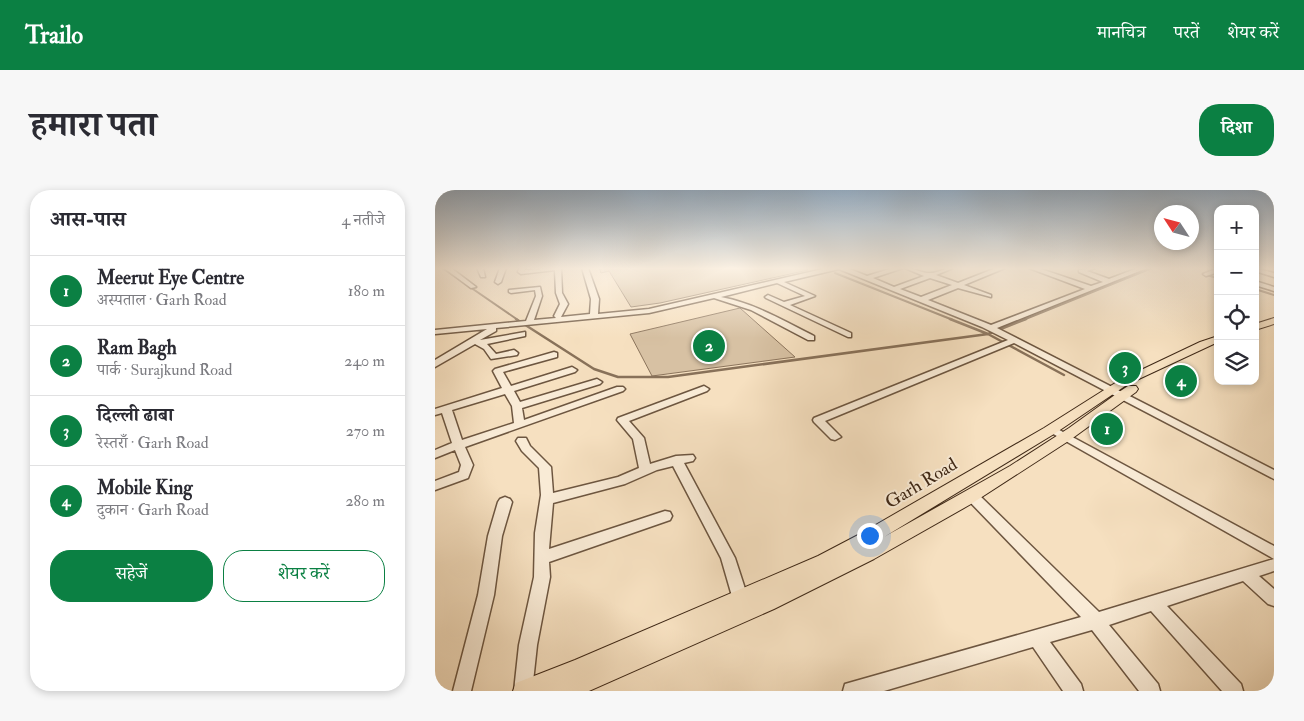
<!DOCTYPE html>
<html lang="hi">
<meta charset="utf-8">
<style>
:root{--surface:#fff;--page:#f7f7f7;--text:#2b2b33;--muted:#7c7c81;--line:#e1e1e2;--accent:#0b8043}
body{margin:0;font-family:"IM FELL Double Pica","Noto Serif Devanagari",serif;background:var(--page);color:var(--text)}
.controls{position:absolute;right:15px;top:15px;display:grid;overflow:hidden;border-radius:10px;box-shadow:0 2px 8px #0003}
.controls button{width:45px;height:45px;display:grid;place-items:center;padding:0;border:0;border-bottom:1px solid var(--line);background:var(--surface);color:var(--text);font:25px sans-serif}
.compass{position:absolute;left:719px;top:15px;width:45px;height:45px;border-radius:50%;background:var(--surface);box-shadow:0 2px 8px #0003;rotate:306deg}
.you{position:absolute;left:434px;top:345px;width:18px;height:18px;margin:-12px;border:4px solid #fff;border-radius:50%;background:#1a73e8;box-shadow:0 0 0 8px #1a73e833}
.badge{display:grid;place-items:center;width:32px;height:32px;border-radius:50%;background:var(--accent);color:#fff;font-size:16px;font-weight:700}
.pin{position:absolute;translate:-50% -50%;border:2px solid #fff;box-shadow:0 1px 5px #0006}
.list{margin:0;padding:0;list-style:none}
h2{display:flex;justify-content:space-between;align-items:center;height:65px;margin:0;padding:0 20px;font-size:21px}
h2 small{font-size:16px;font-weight:400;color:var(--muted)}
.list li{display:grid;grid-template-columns:32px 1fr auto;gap:15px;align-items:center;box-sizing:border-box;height:70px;padding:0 20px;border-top:1px solid var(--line)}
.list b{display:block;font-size:19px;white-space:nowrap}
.list p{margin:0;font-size:16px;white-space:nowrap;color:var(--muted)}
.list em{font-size:16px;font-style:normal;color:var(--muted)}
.actions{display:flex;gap:10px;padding:15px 20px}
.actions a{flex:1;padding:11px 0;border:1px solid var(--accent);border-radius:20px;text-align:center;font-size:18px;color:var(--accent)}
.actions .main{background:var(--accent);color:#fff}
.icon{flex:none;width:28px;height:28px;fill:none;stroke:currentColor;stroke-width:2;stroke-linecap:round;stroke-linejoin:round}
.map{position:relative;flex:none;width:839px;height:501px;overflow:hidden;border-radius:20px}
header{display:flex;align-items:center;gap:30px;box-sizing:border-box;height:70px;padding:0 25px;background:var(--accent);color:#fff}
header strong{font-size:24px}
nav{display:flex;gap:28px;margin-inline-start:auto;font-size:18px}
.intro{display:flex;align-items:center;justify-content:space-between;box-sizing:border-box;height:120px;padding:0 30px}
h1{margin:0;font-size:35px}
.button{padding:12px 22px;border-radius:20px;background:var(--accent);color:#fff;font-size:18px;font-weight:700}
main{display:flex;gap:30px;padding:0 30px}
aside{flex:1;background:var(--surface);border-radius:20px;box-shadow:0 2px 8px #0003}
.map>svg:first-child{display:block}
.green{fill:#d7c1a3;stroke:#8b745c}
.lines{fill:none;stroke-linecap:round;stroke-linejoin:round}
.stream-far1{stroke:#887159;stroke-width:2}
.stream{stroke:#887159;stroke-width:2.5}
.minor-casing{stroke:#6d5640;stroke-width:3}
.major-casing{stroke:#3f2816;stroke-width:2}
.minor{fill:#f9ebd6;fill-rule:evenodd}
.major{fill:#f6e0c0;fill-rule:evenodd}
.labels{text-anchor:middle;stroke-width:4;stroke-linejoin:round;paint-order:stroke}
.near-street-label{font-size:18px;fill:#3f2816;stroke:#f9ebd6}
</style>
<header>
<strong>Trailo</strong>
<nav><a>मानचित्र</a><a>परतें</a><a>शेयर करें</a></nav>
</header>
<div class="intro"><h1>हमारा पता</h1><a class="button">दिशा</a></div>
<main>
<aside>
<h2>आस-पास<small>4 नतीजे</small></h2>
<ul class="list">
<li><span class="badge">1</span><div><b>Meerut Eye Centre</b><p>अस्पताल · Garh Road</p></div><em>180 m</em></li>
<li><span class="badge">2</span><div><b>Ram Bagh</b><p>पार्क · Surajkund Road</p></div><em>240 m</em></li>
<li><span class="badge">3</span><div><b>दिल्ली ढाबा</b><p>रेस्तराँ · Garh Road</p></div><em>270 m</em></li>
<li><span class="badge">4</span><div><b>Mobile King</b><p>दुकान · Garh Road</p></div><em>280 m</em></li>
</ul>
<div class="actions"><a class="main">सहेजें</a><a>शेयर करें</a></div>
</aside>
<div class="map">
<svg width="839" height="501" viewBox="0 0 839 501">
<rect width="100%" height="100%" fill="#f6e0c0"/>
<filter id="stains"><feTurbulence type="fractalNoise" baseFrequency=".004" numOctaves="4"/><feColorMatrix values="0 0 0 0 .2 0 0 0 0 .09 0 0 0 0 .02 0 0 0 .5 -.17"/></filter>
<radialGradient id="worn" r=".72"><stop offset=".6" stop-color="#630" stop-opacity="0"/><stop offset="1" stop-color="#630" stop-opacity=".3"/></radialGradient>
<!-- green -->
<path class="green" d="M164,78H371L373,80L225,113L196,117L174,81L166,83Z
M305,118L360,167L217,186L195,144Z"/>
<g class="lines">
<!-- stream-far1 -->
<path class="stream-far1" d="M7,78L25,90
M400,83L518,130
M771,85L783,88
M35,97L83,130
M820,99L839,105
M588,130L717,78"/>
<!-- stream -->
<path class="stream" d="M81,129L159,179L183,187H233L553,144L591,129
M515,129L553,144L629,185"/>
<!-- minor casing -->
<g class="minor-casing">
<path id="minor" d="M9,78H16L41,97L36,98Z
M42,78H48L50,87H46Z
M65,78H71L66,92L63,94L60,92Z
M84,78H90V80L126,78L127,103L133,114L126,127L155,124L156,109L147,78H153L164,109L163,124L214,119L392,78H412L432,86L458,78H468L438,88L459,97L489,86L470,78C479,78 486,83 494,83C501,84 509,78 518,78L501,85L523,93L561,78H570L529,95L556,105V107L523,98L493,110L556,135L650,99L594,78H603L656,96L668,92L644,82V80L660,78L652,81L674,89L703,78H712L562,138L839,280V289L579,153L390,231L406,247L400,250L396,249L379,232L378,230L379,228L573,150L547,137L404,79L349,92L380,106L355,115L416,143V147H413L331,108L330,107L333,105L349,112L370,106L342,93L286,107C319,113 349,131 379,146V150H373L316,120L279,108L214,123L61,138V141L45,150L90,142V146L52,154L61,164L79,160L83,163L82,165L56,169L49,159L40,154L0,177V170L52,139L0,144V140L91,131L101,106L100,100L76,103L74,102V100L105,97L107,106L99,130L121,128L119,126L125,114L121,103L120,80L86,84L83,82ZM495,88L517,95L486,107L465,99Z
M783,78V82L771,86L768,84Z
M820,78L839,83V87L820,81Z
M820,91L839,97V101L820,95Z
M119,162L122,163V167L68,182L76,196L137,177L142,180L140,182L79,201L85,212L162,189L167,192L165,194L87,218L89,230L182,197H188L190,199L188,201L30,257L38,275L33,288L0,300V291L24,282L26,275L20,260L0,268V260L17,253L7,223L0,225V219L67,198L58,181L60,179ZM70,204L77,216L79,233L27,250L17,220Z
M269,196L274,199L272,201L194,231L209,248L215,274L241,266L258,265L260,268L258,271L249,273L300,368L313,408L311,413L305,415L299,413L286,368L238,276L222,280L190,294L118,313L114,359L230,321L235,322L237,326L235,330L114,372L115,387L102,455L97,501H79L84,455L99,387L100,343L106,305L104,278L87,261L81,251L83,248H91L95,256L116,277L118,303L183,287L204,278L198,249L182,230L183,228Z
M617,236L839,356V381L824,386L839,399V416L833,414L808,391L732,416L806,494L808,501H787L716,421L674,435L723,494L725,501H704L657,440L615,452L646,494L648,501H628L598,457L449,501H408L410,494L417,492L646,427L532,309L531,306L532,303H542L664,422L839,369L613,241L612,239Z
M70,307L75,309L77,312L67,346L59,405L36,501H18L43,405L53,346L63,312L65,309Z"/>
</g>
<!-- major casing -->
<g class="major-casing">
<path id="major" d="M839,128V134L820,140V134Z
M783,146V152L693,194L619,244L449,347L575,276L634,238L684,202L693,196H701L703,199L701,202L635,250L536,314L439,369L339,419L154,501H78L81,493L140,470L383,366L425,344L609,238L685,190L765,152Z"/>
</g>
<!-- minor -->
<use href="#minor" class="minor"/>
<!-- major -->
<use href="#major" class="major"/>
</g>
<!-- sky -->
<linearGradient id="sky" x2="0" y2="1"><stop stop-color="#95acc1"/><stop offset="0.53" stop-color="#fbf1e3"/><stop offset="1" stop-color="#fbf1e3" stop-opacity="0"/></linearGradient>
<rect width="839" height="148" fill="url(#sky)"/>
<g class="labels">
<!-- near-street labels -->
<g class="near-street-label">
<text transform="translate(486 293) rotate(-31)" y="6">Garh Road</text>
</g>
</g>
<rect width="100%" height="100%" filter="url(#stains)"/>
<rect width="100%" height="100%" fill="url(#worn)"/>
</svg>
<div class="controls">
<button>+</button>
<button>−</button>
<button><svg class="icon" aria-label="locate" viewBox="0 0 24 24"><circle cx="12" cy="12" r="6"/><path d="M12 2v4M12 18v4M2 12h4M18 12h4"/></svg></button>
<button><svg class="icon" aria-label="layers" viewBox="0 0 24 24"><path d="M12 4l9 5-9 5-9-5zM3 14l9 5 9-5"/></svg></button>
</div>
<svg class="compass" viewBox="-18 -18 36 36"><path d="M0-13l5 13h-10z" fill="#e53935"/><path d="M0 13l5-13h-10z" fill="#7c7c81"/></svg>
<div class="you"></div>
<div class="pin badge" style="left:672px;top:239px">1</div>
<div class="pin badge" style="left:274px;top:156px">2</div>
<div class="pin badge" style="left:690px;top:178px">3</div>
<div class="pin badge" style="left:746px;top:191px">4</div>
</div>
</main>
